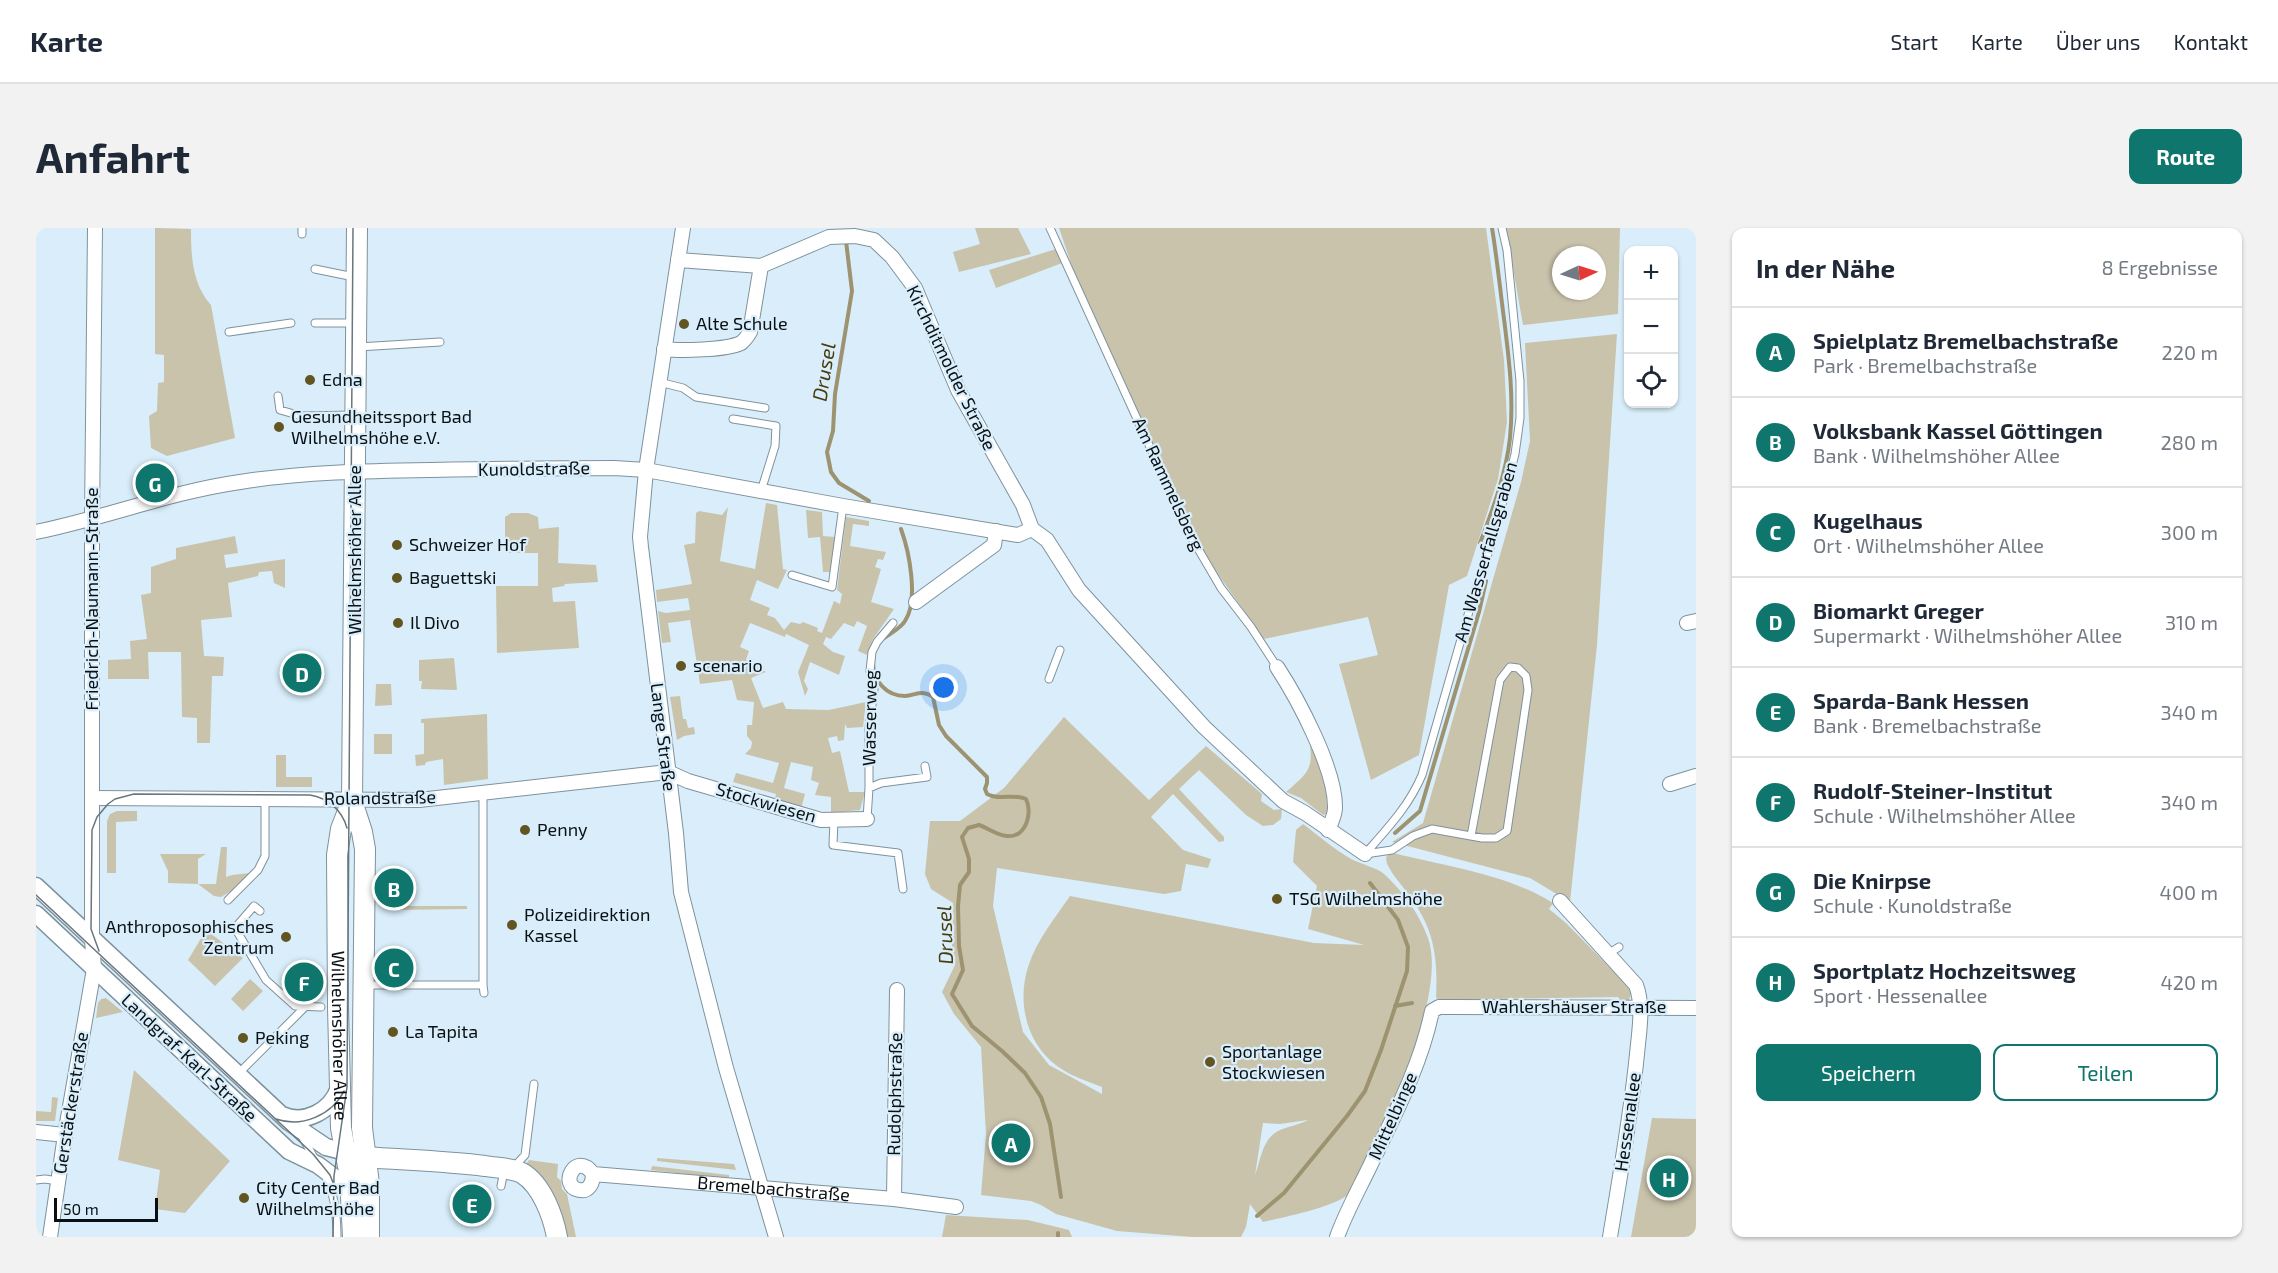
<!DOCTYPE html>
<html lang="de">
<meta charset="utf-8">
<style>
:root{--surface:#fff;--page:#f2f2f3;--text:#1f2937;--muted:#747a83;--line:#e0e1e3;--accent:#0f766e}
body{margin:0;font-family:"Exo 2",sans-serif;background:var(--page);color:var(--text)}
.controls{position:absolute;right:18px;top:18px;display:grid;overflow:hidden;border-radius:12px;box-shadow:0 2px 4px #0004}
.controls button{width:54px;height:54px;display:grid;place-items:center;padding:0;border:0;border-bottom:2px solid var(--line);background:var(--surface);color:var(--text);font:30px sans-serif}
.compass{position:absolute;left:1516px;top:18px;width:54px;height:54px;border-radius:50%;background:var(--surface);box-shadow:0 2px 4px #0004;rotate:86deg}
.scale{position:absolute;left:18px;bottom:15px;width:104px;box-sizing:border-box;padding-left:6px;border:3px solid #091014;border-top:0;font-size:16px;line-height:21px;white-space:nowrap;color:#091014;-webkit-text-stroke:4px #d9eefa;paint-order:stroke}
.you{position:absolute;left:908px;top:460px;width:21px;height:21px;margin:-15px;border:4px solid #fff;border-radius:50%;background:#1a73e8;box-shadow:0 0 0 9px #1a73e833}
.badge{display:grid;place-items:center;width:39px;height:39px;border-radius:50%;background:var(--accent);color:#fff;font-size:20px;font-weight:700}
.pin{position:absolute;translate:-50% -50%;border:3px solid #fff;box-shadow:0 2px 6px #0006}
.list{margin:0;padding:0;list-style:none}
h2{display:flex;justify-content:space-between;align-items:center;height:78px;margin:0;padding:0 24px;font-size:26px}
h2 small{font-size:20px;font-weight:400;color:var(--muted)}
.list li{display:grid;grid-template-columns:39px 1fr auto;gap:18px;align-items:center;box-sizing:border-box;height:90px;padding:0 24px;border-top:2px solid var(--line)}
.list b{display:block;font-size:22px;white-space:nowrap}
.list p{margin:0;font-size:20px;white-space:nowrap;color:var(--muted)}
.list em{font-size:20px;font-style:normal;color:var(--muted)}
.actions{display:flex;gap:12px;padding:18px 24px}
.actions a{flex:1;padding:14px 0;border:2px solid var(--accent);border-radius:12px;text-align:center;font-size:21px;color:var(--accent)}
.actions .main{background:var(--accent);color:#fff}
.icon{flex:none;width:33px;height:33px;fill:none;stroke:currentColor;stroke-width:2;stroke-linecap:round;stroke-linejoin:round}
.map{position:relative;flex:none;width:1660px;height:1009px;overflow:hidden;border-radius:12px}
header{display:flex;align-items:center;gap:36px;box-sizing:border-box;height:84px;padding:0 30px;background:var(--surface);border-bottom:2px solid var(--line)}
header strong{font-size:28px}
nav{display:flex;gap:33px;margin-inline-start:auto;font-size:21px}
.intro{display:flex;align-items:center;justify-content:space-between;box-sizing:border-box;height:144px;padding:0 36px}
h1{margin:0;font-size:42px}
.button{padding:15px 27px;border-radius:12px;background:var(--accent);color:#fff;font-size:21px;font-weight:700}
main{display:flex;gap:36px;padding:0 36px}
aside{flex:1;background:var(--surface);border-radius:12px;box-shadow:0 2px 4px #0004}
.map>svg:first-child{display:block}
.green{fill:#c9c3ac;fill-rule:evenodd}
.lines{fill:none;stroke-linecap:round;stroke-linejoin:round}
.stream{stroke:#9d9371;stroke-width:4}
.service-casing{stroke:#7e929d;stroke-width:9}
.minor-casing{stroke:#7e929d;stroke-width:16}
.tertiary-casing{stroke:#7e929d;stroke-width:19}
.secondary-casing{stroke:#7e929d;stroke-width:22}
.service{stroke:#fff;stroke-width:7}
.minor{stroke:#fff;stroke-width:14}
.tertiary{stroke:#fff;stroke-width:16}
.secondary{stroke:#fff;stroke-width:20}
.tram{stroke:#68767d;stroke-width:1.5}
.poi-dot{fill:#635522;stroke:#d9eefa;stroke-width:2}
.labels{text-anchor:middle;stroke-width:4.5;stroke-linejoin:round;paint-order:stroke}
.poi-label{font-size:18px;fill:#091014;stroke:#d9eefa;text-anchor:start}
.street-label{font-size:18px;fill:#091014;stroke:#d9eefa}
.water-label{font-size:20px;font-style:italic;fill:#483c0f;stroke:#d9eefa}
</style>
<header>
<strong>Karte</strong>
<nav><a>Start</a><a>Karte</a><a>Über uns</a><a>Kontakt</a></nav>
</header>
<div class="intro"><h1>Anfahrt</h1><a class="button">Route</a></div>
<main>
<div class="map">
<svg width="1660" height="1009" viewBox="0 0 1660 1009">
<rect width="100%" height="100%" fill="#d9eefa"/>
<!-- green -->
<path class="green" d="M119,0L155,1C155,27 156,56 175,77L199,210L131,228L115,220L113,188L121,183L122,155L128,154V127L119,126Z
M939,0H982L995,26L923,44L917,24L944,16Z
M1023,0H1450L1468,132L1471,194L1462,251L1431,348L1413,357L1383,527L1335,552L1303,436L1342,427L1332,389L1228,411L1169,328L1140,272L1037,41Z
M1470,0H1584L1582,86L1487,97ZM1525,27H1561V63H1525Z
M1020,21L1026,35L960,60L953,42Z
M1581,106L1561,417L1534,674L1494,650L1356,614L1387,595L1485,254L1494,213L1489,115Z
M730,275L741,277L747,341L751,342L742,361L721,352L714,372L734,380L731,387L739,390L748,402L755,394L764,396L767,394L782,400L781,403L786,405L798,373L804,376L806,366L801,362L810,289L833,293V298L817,296L814,318L850,324L847,332L842,331L839,339L845,341L835,374L858,381L837,411L831,427L822,423L831,398L821,393L818,399L808,395L795,411L790,409L787,416L797,424L809,428L803,447L774,434L768,453L772,461L769,468L762,444L773,417L750,406L749,409L714,395L704,419L713,423L710,432L730,444L715,450L727,480L747,474L750,481L793,482L830,474L827,499L811,500L809,496L808,512L802,513L801,508L792,510L796,525L804,523L813,564H829L824,582L795,585V569L779,567L783,555L775,552L777,539L755,534L748,560L769,566L765,581L739,571L740,566L697,554L700,545L737,555L743,535L709,526L715,520L716,514L711,508V497H716L718,474L701,472L696,452L664,456L654,392L632,395L635,414L626,415L622,383L630,385L654,382L652,370L621,374L620,362L656,356L648,317L659,315L660,285L663,283L686,287L692,279L684,333L719,341Z
M770,282L786,284L787,308L799,309L795,344H787L784,309L772,310Z
M475,285H492L502,289L503,301L523,299L522,335L560,337L562,354L529,356L528,358L516,360L517,374L539,373L543,420L461,425L460,358H502V325H469V289Z
M199,308L202,325L188,327L190,340L249,331V360L238,355L236,343L223,344L222,348L192,355L196,389L165,392L168,428L188,429L187,448H176L174,515H161V490L146,489L145,424H112L113,451H72V432L95,431L94,413L111,411L105,367L115,365V339L140,331V320Z
M418,430L421,462L385,461L386,453H383V432Z
M340,456H355L356,477L339,478Z
M644,468L647,491H650L652,500L658,499L659,506L648,508L641,512L634,469Z
M451,486L452,551L408,557L407,531L390,534L389,537L380,538L379,527L388,526V495H385V491Z
M1028,489L1113,572L1170,518L1226,566L1225,573L1238,582L1246,581L1245,591L1237,597L1227,598L1210,587L1163,542L1143,561L1188,609V613L1183,614L1137,566L1115,589L1147,622L1175,631L1172,640L1150,636L1145,663L1128,666L961,640L957,678L987,804L1013,837L1066,866V859C1050,853 1035,848 1021,838C990,815 981,774 992,739C1000,713 1019,690 1034,668L1278,715L1328,717L1272,701L1281,658L1257,634L1260,602L1267,596C1283,608 1298,621 1315,631C1324,636 1342,640 1348,646C1366,662 1384,687 1392,710C1413,770 1343,908 1315,964C1301,979 1248,989 1227,994L1214,976L1210,999L1205,1009H1156L1081,1003L1020,986L1005,977L995,973L945,967L950,906L945,819L918,786L906,764L919,737L916,722L917,675L895,661L889,646L894,593H924L968,560ZM1272,892C1263,897 1253,898 1244,902C1226,910 1225,932 1219,947L1227,895L1244,896Z
M338,506H356V526H338Z
M1273,510L1288,542L1294,579L1290,586L1287,587L1265,570L1250,564C1273,544 1278,541 1273,510Z
M240,527H250V549H276V559H240Z
M81,583H101V593L80,594V645H71V593L74,586Z
M185,619H191L190,649L196,647L214,645L195,663L185,669L178,668L162,656L132,655V643L124,626H170L162,631V656H180Z
M1357,625C1409,638 1471,646 1517,675L1513,681L1530,695L1592,758L1596,764L1592,774H1586L1582,769L1402,772L1400,769C1402,728 1398,701 1373,667C1366,657 1357,648 1351,636L1350,630L1352,626Z
M356,678H431V681L356,682Z
M170,702L207,730L179,758L152,732Z
M214,751L227,763L207,783L195,771Z
M70,770L87,784L60,790L62,775L65,771Z
M98,842L194,933L149,985L119,981L124,942L82,932Z
M16,869L22,870L19,893H0V883L15,884Z
M1616,890L1660,891V1009H1595Z
M621,930L698,936L700,942L621,933Z
M493,932L522,936L521,949L525,953L526,961L531,966L540,1009H532C521,974 519,962 489,938Z
M616,938L693,947V951L615,942Z
M910,987L992,992L1033,1002L1036,1009H906Z"/>
<g class="lines">
<!-- stream -->
<path class="stream" d="M810,13L816,63L799,166L797,203L791,224L795,244L803,255L833,273
M1444,315C1457,281 1470,246 1474,210C1478,169 1473,131 1468,91C1464,61 1461,30 1456,0
M848,410C855,405 865,400 869,393C883,372 873,323 865,301
M837,436C838,453 850,468 869,468C880,467 886,461 897,469L903,497L910,508L951,549V555L949,561L951,566C964,573 976,565 990,571C997,585 990,610 971,608C962,608 952,600 943,597L932,600L926,609L933,631V644L924,657L922,678L923,718L927,742L916,766L936,798L966,823L989,845L1005,869L1014,896L1025,969
M1359,605L1384,583L1443,384L1450,353
M1359,778L1376,775
M1221,988L1248,965L1311,888L1329,863L1345,822L1371,743L1372,719L1362,692L1334,655
M1022,1005V1009"/>
<!-- service casing -->
<g class="service-casing">
<path id="service" d="M266,0V6
M1014,0L1154,307L1185,360L1215,399L1241,439
M279,41L318,49
M279,95H319
M193,104L255,95
M322,119L404,114
M623,154L647,160L660,169L729,180
M242,168L244,182L265,188L317,187
M697,191L740,198L739,218L725,263
M756,347L796,359L807,278
M1013,451L1024,422
M833,560L845,555L891,549L889,538
M447,566V757L448,765
M831,591L833,560V499L838,462L834,443L836,424L841,414L857,395
M798,592L797,617L862,625L867,661
M1329,626C1351,601 1373,578 1386,547L1438,366L1458,308L1479,226L1484,190V153L1471,22L1466,0
M1329,626L1356,622L1377,608L1396,601L1446,610H1460L1471,603L1492,462L1490,448L1482,440L1474,439L1464,452L1435,608
M192,672L222,642L229,628V571
M224,683L218,678L199,700L230,752L259,778L285,779
M1572,726L1583,719
M329,757H447
M203,845L269,779
M266,908L278,930
M477,940L489,927L498,856
M289,947C299,966 301,988 301,1009
M0,952L9,951L22,953
M465,958L468,943"/>
</g>
<!-- minor casing -->
<g class="minor-casing">
<g id="minor">
<path d="M647,0L610,242L604,309L605,319L640,605L645,664L690,840L740,1009"/>
<path d="M642,32L725,38L793,9L819,8L838,12L856,29L879,60L922,162L987,277L996,301L1011,312L1043,362L1168,499L1247,573L1269,585L1329,626"/>
<path d="M628,121C644,123 691,122 705,115C709,112 711,109 714,104L725,38"/>
<path d="M0,304C69,290 134,264 204,254C267,244 331,243 395,242C456,241 517,240 578,240L610,242L807,278L982,307L996,301"/>
<path d="M880,374L958,317L960,303"/>
<path d="M1651,395L1660,393"/>
<path d="M1241,439C1262,471 1300,542 1299,580C1299,587 1295,595 1292,602"/>
<path d="M1634,556L1660,548"/>
<path d="M56,570L383,572L632,544L652,553L785,592L831,591"/>
<path d="M1524,673L1600,757C1608,778 1603,804 1601,826C1595,887 1584,948 1574,1009"/>
<path d="M0,904L29,907"/>
<path id="s1" d="M557,946C557,955 553,964 543,962C522,958 540,922 557,946L858,971L920,979"/>
<path d="M858,971L861,762"/>
<path d="M14,1009L29,907L58,741L56,711V291L59,0"/>
<path d="M1301,1009C1310,984 1323,961 1334,938C1358,888 1385,837 1396,783L1403,779H1416L1660,780"/>
</g>
</g>
<!-- tertiary casing -->
<g class="tertiary-casing">
<path id="tertiary" d="M0,658L253,894L290,919L322,927
M0,686L253,923L282,937L315,962
M246,887C269,897 295,883 303,860"/>
</g>
<!-- secondary casing -->
<g class="secondary-casing">
<g id="secondary">
<path d="M321,0L316,573L326,604L329,621L326,900L333,956V1009"/>
<path id="s2" d="M316,573L305,601L301,627L302,779L305,900L314,949L317,1009"/>
<path d="M329,929C369,932 409,933 449,938C461,940 475,940 486,945C506,957 517,988 521,1009"/>
</g>
</g>
<!-- service -->
<use href="#service" class="service"/>
<!-- minor -->
<use href="#minor" class="minor"/>
<!-- tertiary -->
<use href="#tertiary" class="tertiary"/>
<!-- secondary -->
<use href="#secondary" class="secondary"/>
<!-- tram -->
<path class="tram" d="M0,667L277,926L294,947L298,957
M63,723L55,701L56,602L61,589L72,576L79,571L98,566L274,567C292,570 306,582 311,600
M240,891C266,900 296,887 308,863
M297,1009L298,948L311,859L317,0"/>
</g>
<!-- markers -->
<g class="poi-dot">
<circle cx="648" cy="96" r="6"/>
<circle cx="274" cy="152" r="6"/>
<circle cx="243" cy="199" r="6"/>
<circle cx="361" cy="317" r="6"/>
<circle cx="361" cy="350" r="6"/>
<circle cx="362" cy="395" r="6"/>
<circle cx="645" cy="438" r="6"/>
<circle cx="489" cy="602" r="6"/>
<circle cx="1241" cy="671" r="6"/>
<circle cx="476" cy="697" r="6"/>
<circle cx="250" cy="709" r="6"/>
<circle cx="357" cy="804" r="6"/>
<circle cx="207" cy="810" r="6"/>
<circle cx="1174" cy="834" r="6"/>
<circle cx="208" cy="970" r="6"/>
</g>
<g class="labels">
<!-- poi labels -->
<g class="poi-label">
<text x="660" y="102">Alte Schule</text>
<text x="286" y="158">Edna</text>
<text x="255" y="195">Gesundheitssport Bad<tspan x="255" dy="21">Wilhelmshöhe e.V.</tspan></text>
<text x="373" y="323">Schweizer Hof</text>
<text x="373" y="356">Baguettski</text>
<text x="374" y="401">Il Divo</text>
<text x="657" y="444">scenario</text>
<text x="501" y="608">Penny</text>
<text x="1253" y="677">TSG Wilhelmshöhe</text>
<text x="488" y="693">Polizeidirektion<tspan x="488" dy="21">Kassel</tspan></text>
<text x="238" y="705" text-anchor="end">Anthroposophisches<tspan x="238" dy="21">Zentrum</tspan></text>
<text x="369" y="810">La Tapita</text>
<text x="219" y="816">Peking</text>
<text x="1186" y="830">Sportanlage<tspan x="1186" dy="21">Stockwiesen</tspan></text>
<text x="220" y="966">City Center Bad<tspan x="220" dy="21">Wilhelmshöhe</tspan></text>
</g>
<!-- street labels -->
<g class="street-label">
<text transform="translate(915 140) rotate(64)" y="6">Kirchditmolder Straße</text>
<text transform="translate(498 241) rotate(-1)" y="6">Kunoldstraße</text>
<text transform="translate(1132 256) rotate(65)" y="6">Am Rammelsberg</text>
<text transform="translate(319 322) rotate(-90)" y="6">Wilhelmshöher Allee</text>
<text transform="translate(1450 324) rotate(-74)" y="6">Am Wasserfallsgraben</text>
<text transform="translate(56 371) rotate(-90)" y="6">Friedrich-Naumann-Straße</text>
<text transform="translate(834 490) rotate(-89)" y="6">Wasserweg</text>
<text transform="translate(627 509) rotate(83)" y="6">Lange Straße</text>
<text transform="translate(344 570) rotate(-1)" y="6">Rolandstraße</text>
<text transform="translate(730 575) rotate(16)" y="6">Stockwiesen</text>
<text x="1538" y="785">Wahlershäuser Straße</text>
<text dy="6" stroke="none"><textPath href="#s2" startOffset="237">Wilhelmshöher Allee</textPath></text>
<text transform="translate(153 830) rotate(43)" y="6">Landgraf-Karl-Straße</text>
<text transform="translate(859 866) rotate(-89)" y="6">Rudolphstraße</text>
<text transform="translate(35 875) rotate(-81)" y="6">Gerstäckerstraße</text>
<text transform="translate(1357 888) rotate(-66)" y="6">Mittelbinge</text>
<text transform="translate(1592 894) rotate(-82)" y="6">Hessenallee</text>
<text dy="6" stroke="none"><textPath href="#s1" startOffset="256">Bremelbachstraße</textPath></text>
</g>
<!-- water labels -->
<g class="water-label">
<text transform="translate(788 144) rotate(-81)" y="7">Drusel</text>
<text transform="translate(909 707) rotate(-92)" y="7">Drusel</text>
</g>
</g>
</svg>
<div class="controls">
<button>+</button>
<button>−</button>
<button><svg class="icon" aria-label="locate" viewBox="0 0 24 24"><circle cx="12" cy="12" r="6"/><path d="M12 2v4M12 18v4M2 12h4M18 12h4"/></svg></button>
</div>
<svg class="compass" viewBox="-18 -18 36 36"><path d="M0-13l5 13h-10z" fill="#e53935"/><path d="M0 13l5-13h-10z" fill="#747a83"/></svg>
<div class="scale">50 m</div>
<div class="you"></div>
<div class="pin badge" style="left:975px;top:915px">A</div>
<div class="pin badge" style="left:358px;top:660px">B</div>
<div class="pin badge" style="left:358px;top:740px">C</div>
<div class="pin badge" style="left:266px;top:445px">D</div>
<div class="pin badge" style="left:436px;top:976px">E</div>
<div class="pin badge" style="left:268px;top:754px">F</div>
<div class="pin badge" style="left:119px;top:255px">G</div>
<div class="pin badge" style="left:1633px;top:950px">H</div>
</div>
<aside>
<h2>In der Nähe<small>8 Ergebnisse</small></h2>
<ul class="list">
<li><span class="badge">A</span><div><b>Spielplatz Bremelbachstraße</b><p>Park · Bremelbachstraße</p></div><em>220 m</em></li>
<li><span class="badge">B</span><div><b>Volksbank Kassel Göttingen</b><p>Bank · Wilhelmshöher Allee</p></div><em>280 m</em></li>
<li><span class="badge">C</span><div><b>Kugelhaus</b><p>Ort · Wilhelmshöher Allee</p></div><em>300 m</em></li>
<li><span class="badge">D</span><div><b>Biomarkt Greger</b><p>Supermarkt · Wilhelmshöher Allee</p></div><em>310 m</em></li>
<li><span class="badge">E</span><div><b>Sparda-Bank Hessen</b><p>Bank · Bremelbachstraße</p></div><em>340 m</em></li>
<li><span class="badge">F</span><div><b>Rudolf-Steiner-Institut</b><p>Schule · Wilhelmshöher Allee</p></div><em>340 m</em></li>
<li><span class="badge">G</span><div><b>Die Knirpse</b><p>Schule · Kunoldstraße</p></div><em>400 m</em></li>
<li><span class="badge">H</span><div><b>Sportplatz Hochzeitsweg</b><p>Sport · Hessenallee</p></div><em>420 m</em></li>
</ul>
<div class="actions"><a class="main">Speichern</a><a>Teilen</a></div>
</aside>
</main>
